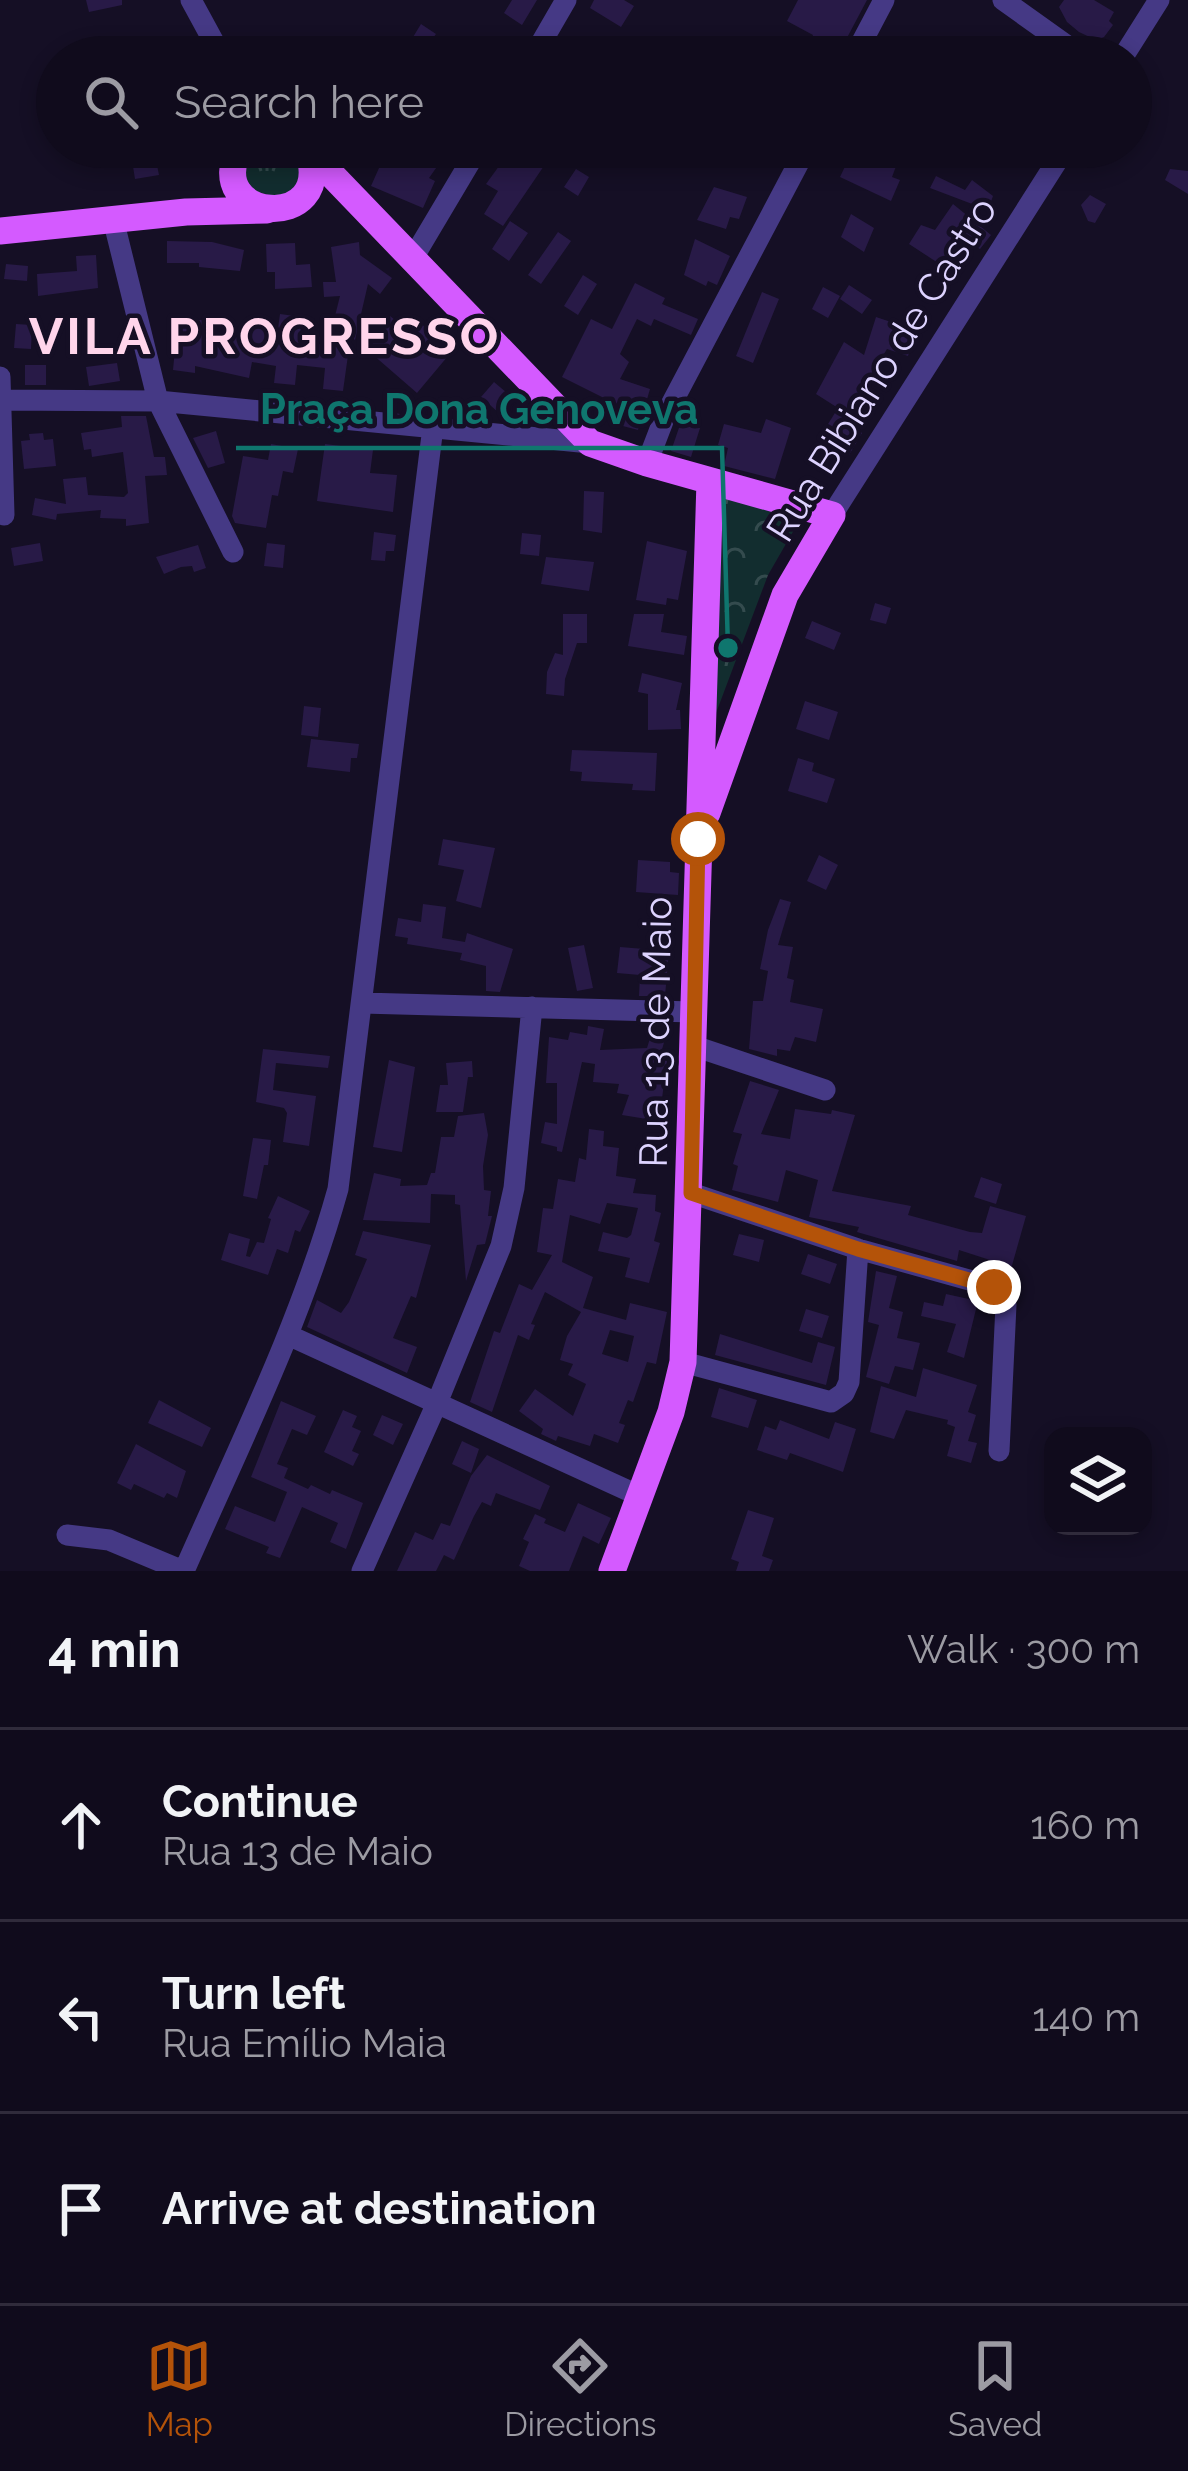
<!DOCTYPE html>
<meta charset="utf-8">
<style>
:root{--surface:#100b1c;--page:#191425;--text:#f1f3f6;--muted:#9c9ba3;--line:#302b3b;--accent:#b45309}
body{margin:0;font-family:Raleway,sans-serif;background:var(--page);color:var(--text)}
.controls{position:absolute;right:36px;bottom:36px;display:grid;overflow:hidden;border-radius:24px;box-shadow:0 6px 18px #0003}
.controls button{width:108px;height:108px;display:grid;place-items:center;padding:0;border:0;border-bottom:3px solid var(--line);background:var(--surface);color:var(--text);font:60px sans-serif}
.stop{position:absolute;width:36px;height:36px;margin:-27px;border:9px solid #b45309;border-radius:50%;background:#fff}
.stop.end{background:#b45309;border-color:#fff;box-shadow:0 3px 12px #0008}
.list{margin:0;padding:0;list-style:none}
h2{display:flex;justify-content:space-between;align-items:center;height:156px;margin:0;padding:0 48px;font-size:51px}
h2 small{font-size:39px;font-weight:400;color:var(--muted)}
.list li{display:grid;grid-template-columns:78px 1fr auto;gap:36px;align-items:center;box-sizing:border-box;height:192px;padding:0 48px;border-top:3px solid var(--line)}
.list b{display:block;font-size:45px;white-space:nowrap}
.list p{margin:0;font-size:39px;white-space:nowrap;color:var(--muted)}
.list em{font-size:39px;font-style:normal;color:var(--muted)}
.icon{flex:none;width:66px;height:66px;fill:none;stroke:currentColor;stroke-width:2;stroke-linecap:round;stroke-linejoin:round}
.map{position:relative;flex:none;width:1188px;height:1571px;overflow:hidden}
.search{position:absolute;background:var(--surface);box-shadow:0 6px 18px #0003;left:36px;right:36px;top:36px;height:132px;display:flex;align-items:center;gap:30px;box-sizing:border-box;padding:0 42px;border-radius:66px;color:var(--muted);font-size:45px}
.sheet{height:732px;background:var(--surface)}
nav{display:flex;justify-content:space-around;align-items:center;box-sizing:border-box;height:168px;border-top:3px solid var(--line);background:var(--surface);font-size:33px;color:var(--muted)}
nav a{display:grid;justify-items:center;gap:6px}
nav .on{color:var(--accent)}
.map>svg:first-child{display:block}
.grass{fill:url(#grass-tufts)}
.forest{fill:url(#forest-crowns)}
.building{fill:#281a47;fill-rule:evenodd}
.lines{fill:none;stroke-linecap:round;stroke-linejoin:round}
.minor{stroke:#453985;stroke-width:21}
.major{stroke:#d45aff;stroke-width:27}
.route{stroke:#b45309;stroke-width:15}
.labels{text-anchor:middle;stroke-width:9;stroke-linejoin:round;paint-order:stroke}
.street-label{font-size:39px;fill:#ddd3ff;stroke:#150f25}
.district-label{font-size:51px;font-weight:bold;letter-spacing:3px;fill:#ffd5eb;stroke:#150f25}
.leader{fill:none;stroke:#0f766e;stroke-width:4.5}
.callout-dot{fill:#0f766e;stroke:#150f25;stroke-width:4.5}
.callout-label{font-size:42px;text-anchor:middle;font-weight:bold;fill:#0f766e;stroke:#150f25;stroke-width:9;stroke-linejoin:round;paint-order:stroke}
</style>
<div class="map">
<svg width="1188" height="1571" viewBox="0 0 1188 1571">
<defs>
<pattern id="grass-tufts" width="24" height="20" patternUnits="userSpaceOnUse" patternTransform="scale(3)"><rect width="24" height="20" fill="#122d2f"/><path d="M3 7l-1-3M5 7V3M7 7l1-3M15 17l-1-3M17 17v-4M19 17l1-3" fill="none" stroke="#344b4e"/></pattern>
<pattern id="forest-crowns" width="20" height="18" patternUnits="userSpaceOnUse" patternTransform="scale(3)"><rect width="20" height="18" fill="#122d2f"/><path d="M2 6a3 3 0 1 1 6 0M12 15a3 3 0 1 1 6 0" fill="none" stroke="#344b4e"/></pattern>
</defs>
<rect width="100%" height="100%" fill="#150f25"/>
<!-- grass -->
<path class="grass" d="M253,147H293L303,176L284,199L248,189L244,159Z"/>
<!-- forest -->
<path class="forest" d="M724,496L802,516L768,575L713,721Z"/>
<!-- building -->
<path class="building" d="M86,0H122V5L89,12Z
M512,0H537L522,25L504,13Z
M594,0H624L634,6L621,27L590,8Z
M798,0H867L840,51L835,48L832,57H806L813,35L787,21Z
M1064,0H1094L1114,12L1109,21L1113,25L1104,37L1096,40L1079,32L1067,22L1059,7Z
M421,24L436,34L433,38L463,57H434L410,42Z
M882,39L920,57H872Z
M490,41L516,57H479Z
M1140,86L1150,96L1131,119V100Z
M403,147L424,152L428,147H451L429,178L435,181L423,208L371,186L383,159L395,164Z
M513,147H526L548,160L503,226L484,214L498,191L486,184Z
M873,147L901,153L892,177L900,180L891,201L840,177L849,158L866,166Z
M983,147H1021L1022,152L1013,167L994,162Z
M154,150L159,175L135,179L131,154Z
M576,169L589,177L578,196L564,187Z
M1170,169L1188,171V194L1165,180Z
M936,176L965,190L972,180L993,196L988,210L930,188Z
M714,187L747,197L739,219L730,217L726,229L697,220Z
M1090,195L1106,204L1095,223L1088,221L1081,205Z
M953,204L991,235L980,249L975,246L955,274L909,244L921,225L935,230Z
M851,214L874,228L864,252L841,237Z
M510,221L528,233L509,261L492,249Z
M558,232L571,241L541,284L528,275Z
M695,239L730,256L717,285L708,281L706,286L684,275Z
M167,241L212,242L244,250L240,271L199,267V263H167Z
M359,242L360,255L392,278L380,294L368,284L355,340L345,331L348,318L335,316L340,296L324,297L323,282H336L331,247Z
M295,243L296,265L310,264L312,287L275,289V272H267L266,244Z
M96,255L98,288L38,296L37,274L77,271L76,256Z
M6,264L28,266L27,281L4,279Z
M583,275L597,284L578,315L564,306Z
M635,283L665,298L662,304L698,319L691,335L654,319L651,326L637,319L620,354L629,362L620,379L650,389L638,430L619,425L624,408L562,377L591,319L612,329Z
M849,285L872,300L862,314L840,299Z
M823,287L840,296L828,318L812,309Z
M762,292L779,299L753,363L736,356Z
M280,314L302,317L300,335L320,337L319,344L349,348L343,391L323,389L325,368L297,365L295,385L274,383L276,366L252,362L249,378L195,366V373L173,370L178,318L211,321L210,331L241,338L243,323L278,329Z
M390,316L410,332L419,322L453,350L417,393L364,347Z
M876,317L903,326L900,335L913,339L908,356L887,349L851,408L857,412L850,425L862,433L849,455L820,437L838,408L816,394L844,342L864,355Z
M16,324L32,325L31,349L14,348Z
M117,363L120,381L89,386L86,367Z
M25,365H46V385H25Z
M494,382L513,398L499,413L481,397Z
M121,416H146L154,457H165L167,475L145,476L149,523L126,526V519L100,518L101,510L57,514L56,520L32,515L35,498L66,504L63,479L86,477L88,495L124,497L128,493L123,452L92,457L91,449L84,450L81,433L122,427Z
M766,419L791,428L775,479L724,466L728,448L718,445L724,424L761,433Z
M681,422L700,428L691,457L671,451Z
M216,431L225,463L208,468L193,438Z
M43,433L44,440L53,439L56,466L24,469L21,441L30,440L29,434Z
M271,444L298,449L293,473L283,471L278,496L272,495L266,528L235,523L232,516L243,456L268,460Z
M325,444L373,450L370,473L397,475L393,512L317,501Z
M584,491L604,492L602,533L583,530Z
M374,532L396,535L394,551H386L385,561L371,560Z
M522,533L541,535L539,556L520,554Z
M647,541L687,551L678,600L667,598L666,605L636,600Z
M40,543L43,561L14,566L11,548Z
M267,543L285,545L283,568L264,566Z
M198,545L206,568L194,572L192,566L181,567L164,574L156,557Z
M546,557L594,562L589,591L541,584Z
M875,603L891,608L886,624L870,620Z
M563,614H587V643H577L565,679L564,696L546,694L547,672L555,653L563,655Z
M634,614H664L661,632L687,636L684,655L628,646Z
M812,621L841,633L834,650L805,638Z
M642,673L682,683L676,710H680L681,729L648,730V694L638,692Z
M805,701L838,712L829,740L796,729Z
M304,706L321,708L318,737L301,735Z
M311,739L359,744L357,758H351L350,772L307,767Z
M572,750L657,753L655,791L632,790L633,784L581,781L582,772L570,771Z
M798,758L814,763L812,771L835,779L827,803L788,791Z
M443,839L495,848L481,908L456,901L464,870L438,865Z
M819,855L838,865L826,890L807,881Z
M638,860L670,862V872L679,873L678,895L636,892Z
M780,899L791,902L778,945L793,947L787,978L794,980L790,1002L823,1009L816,1042L795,1037L790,1051L777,1049V1056L749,1049L753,1001H763L768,971L760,969L768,930Z
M423,904L446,907L442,938L465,942L467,933L513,949L500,992L486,991V966L460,960L462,953L407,944L408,938L395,936L398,918L421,922Z
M584,945L593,988L577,991L568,948Z
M620,947L669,951L665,996H639L640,975L617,973Z
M588,1026L604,1029L600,1050L647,1048L651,1035L665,1039L659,1060L667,1061L659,1121L622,1115L629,1095L617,1093L619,1084L593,1082L595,1064L582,1062L562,1152L557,1151V1147L541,1143L545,1122L557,1124V1083H546L549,1037L568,1040L570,1032L587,1035Z
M263,1049L330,1056L328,1068L276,1063L273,1090L316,1096L309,1146L283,1142L287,1113L284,1108L256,1102Z
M389,1060L415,1067L402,1152L373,1147Z
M472,1061L473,1077H468L463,1112H436L440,1085H448L446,1063Z
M750,1081L779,1090L761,1134L790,1139L795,1109L831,1114L832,1110L855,1115L832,1191L911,1206L908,1215L970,1232L982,1233L990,1206L1026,1216L1009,1276L988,1270L990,1260L959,1250L957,1261L857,1232L859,1227L809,1217L818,1180L786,1170L778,1202L732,1190L738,1166L733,1164L742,1134L733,1132Z
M484,1113L488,1135L483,1166L484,1190L491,1191L488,1216H492L485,1244L477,1245L466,1281L460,1205L455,1204V1195L431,1194L430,1223L363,1220L374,1173L401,1179L400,1186L427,1185L431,1173H435L441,1137H454L458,1116Z
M589,1129L604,1131L603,1146L619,1148L616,1176L636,1179L633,1193L656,1195L655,1211L661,1213L654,1241L660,1243L649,1283L625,1277L630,1258L598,1251L603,1232L627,1238L631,1235L638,1208L607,1203L600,1224L570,1215L562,1262L593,1277L583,1308L626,1320L630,1303L667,1312L656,1364L647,1362L633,1402L628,1400L619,1423L625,1425L618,1443L594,1434L590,1446L558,1436L556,1441L541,1434L543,1429L519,1411L535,1389L573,1416L586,1384L568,1375L573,1364L560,1360L567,1336L581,1312L545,1292L531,1324L535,1325L529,1340L518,1335L492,1412L470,1402L494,1331L500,1333L519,1284L532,1290L552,1255L537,1252L543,1208L553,1209L558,1179L575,1182L579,1158L586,1160ZM610,1330L634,1336L628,1362L602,1354Z
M253,1138L271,1140L268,1165H264L257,1199L243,1196Z
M981,1177L1002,1184L996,1204L974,1197Z
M278,1196L310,1211L300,1232L295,1230L288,1253L277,1249L268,1275L221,1260L229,1233L250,1239L246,1256L250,1257L257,1242L264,1243L271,1219L268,1218Z
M363,1231L431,1245L416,1298L411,1296L393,1338L417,1347L407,1373L307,1327L317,1300L341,1313L349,1302L367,1259L355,1255Z
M739,1234L764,1240L759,1262L733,1255Z
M808,1254L837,1264L830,1284L801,1274Z
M876,1271L897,1276L889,1308L903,1312L897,1338L920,1343L913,1370L895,1366L889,1384L866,1377L879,1325L868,1322Z
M946,1294L978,1301L964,1358L947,1352L956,1324L921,1316L924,1302L943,1306Z
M806,1309L829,1316L822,1338L799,1331Z
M720,1334L812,1363L818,1342L835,1347L826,1385L715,1355Z
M923,1368L977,1385L968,1412L976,1415L968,1441L977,1443L971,1463L947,1456L955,1427L947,1424L948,1420L906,1410L894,1439L870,1432L881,1386L916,1397Z
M719,1388L757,1400L748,1428L711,1417Z
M159,1400L211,1428L202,1447L148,1423Z
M281,1401L316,1416L307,1435L292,1429L277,1464L288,1468L284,1478L308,1489L311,1485L330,1494L332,1490L363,1503L346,1549L330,1542L338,1523L302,1507L280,1558L266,1553L269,1547L225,1529L235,1506L275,1522L287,1492L251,1477Z
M343,1410L357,1416L352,1427L361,1431L352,1451L359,1454L353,1466L324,1452Z
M382,1415L403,1424L393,1445L373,1435Z
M780,1420L829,1439L835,1422L856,1429L843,1472L790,1453L787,1460L757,1450L765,1426L776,1430Z
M462,1441L479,1449L471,1473L452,1464Z
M136,1444L186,1471L177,1498L167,1493L164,1498L134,1484L131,1490L117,1483Z
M487,1455L550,1486L540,1510L496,1493L491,1506L482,1502L474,1516L454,1560L444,1555L436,1571H397L415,1532L433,1540L441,1523L450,1526L471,1476Z
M578,1503L611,1518L599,1544L583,1536L569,1571H530L519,1566L529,1542L523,1539L535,1514L546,1519L544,1523L565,1532Z
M748,1510L774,1518L762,1556L773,1560L769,1571H736L739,1562L731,1559Z"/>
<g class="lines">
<!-- minor -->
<path class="minor" d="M191,0L222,57
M1003,0L1083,57
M533,57L566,0
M854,57L884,0
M1123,57L1159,0
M113,219L158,401L233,552
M413,258L479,147
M0,377L4,515
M1,400L158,401L590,443
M647,463L665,416L807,147
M832,515L1066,147
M362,1003L693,1012
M694,1046L825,1090
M691,1193L858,1249L994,1287L1002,1294L1006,1305L999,1451
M288,1335L642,1497
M683,1362L831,1402L844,1393L849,1382L858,1249
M67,1535L109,1540L183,1571
M184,1571C239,1446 301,1322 338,1189L433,427
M362,1571L437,1403L501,1246L514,1188L532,1007"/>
<!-- major -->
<path class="major" d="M240,147C200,222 337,234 308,151
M305,147L590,443L647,463L832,515L785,595L707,813
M0,231L186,212L267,210
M612,1571L671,1412L683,1362L710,481"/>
</g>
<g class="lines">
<!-- route -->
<path class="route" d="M698,839L691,1193L858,1249L994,1287"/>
</g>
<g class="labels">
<!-- street labels -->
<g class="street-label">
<text transform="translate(881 369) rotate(-58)" y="14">Rua Bibiano de Castro</text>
<text transform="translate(655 1032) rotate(-89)" y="14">Rua 13 de Maio</text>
</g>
<!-- district labels -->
<g class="district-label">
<text x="265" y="354">VILA PROGRESSO</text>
</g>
</g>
<!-- callouts -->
<path class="leader" d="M728 648L722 448H236"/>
<circle class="callout-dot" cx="728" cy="648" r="12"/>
<g class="callout-label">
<text x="479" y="424">Praça Dona Genoveva</text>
</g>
</svg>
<div class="controls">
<button><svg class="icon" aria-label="layers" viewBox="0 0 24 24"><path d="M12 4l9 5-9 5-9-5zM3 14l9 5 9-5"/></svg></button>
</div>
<div class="stop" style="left:698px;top:839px"></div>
<div class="stop end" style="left:994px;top:1287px"></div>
<div class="search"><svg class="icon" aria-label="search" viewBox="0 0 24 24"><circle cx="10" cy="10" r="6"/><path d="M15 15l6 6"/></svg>Search here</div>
</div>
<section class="sheet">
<h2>4 min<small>Walk · 300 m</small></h2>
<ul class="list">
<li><svg class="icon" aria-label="ahead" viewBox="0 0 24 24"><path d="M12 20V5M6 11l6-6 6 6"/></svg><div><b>Continue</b><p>Rua 13 de Maio</p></div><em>160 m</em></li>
<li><svg class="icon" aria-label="left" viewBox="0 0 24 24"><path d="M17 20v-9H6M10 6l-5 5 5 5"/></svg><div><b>Turn left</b><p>Rua Emílio Maia</p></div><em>140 m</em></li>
<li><svg class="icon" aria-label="arrive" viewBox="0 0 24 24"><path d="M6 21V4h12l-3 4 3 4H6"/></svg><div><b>Arrive at destination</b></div></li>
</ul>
</section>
<nav>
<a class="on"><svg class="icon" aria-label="map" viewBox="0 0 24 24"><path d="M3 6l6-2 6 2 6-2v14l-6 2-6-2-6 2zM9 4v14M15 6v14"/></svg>Map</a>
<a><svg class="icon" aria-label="directions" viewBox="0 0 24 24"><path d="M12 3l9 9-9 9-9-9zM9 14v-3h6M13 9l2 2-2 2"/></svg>Directions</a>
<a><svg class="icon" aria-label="saved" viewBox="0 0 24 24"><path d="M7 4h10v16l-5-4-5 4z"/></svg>Saved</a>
</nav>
